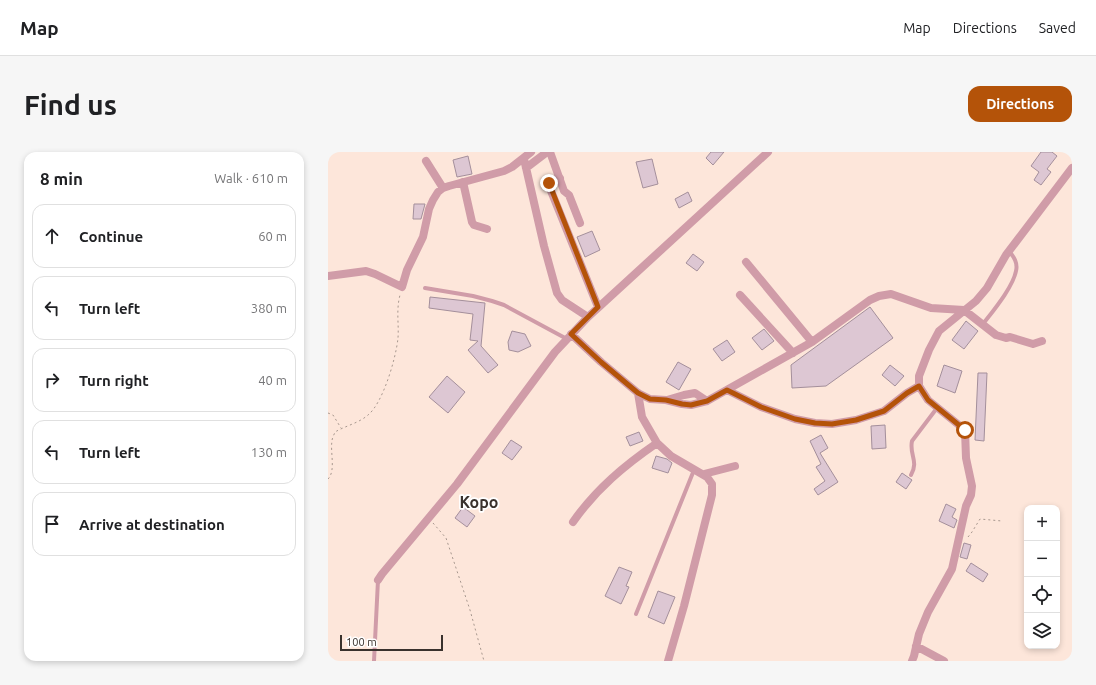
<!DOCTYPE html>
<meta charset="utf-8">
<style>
:root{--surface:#fff;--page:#f6f6f6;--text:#202124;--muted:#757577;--line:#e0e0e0;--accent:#b45309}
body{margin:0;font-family:Ubuntu,sans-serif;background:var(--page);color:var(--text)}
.controls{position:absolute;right:12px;bottom:12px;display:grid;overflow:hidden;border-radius:8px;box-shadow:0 2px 6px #0003}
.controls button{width:36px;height:36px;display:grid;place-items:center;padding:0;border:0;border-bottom:1px solid var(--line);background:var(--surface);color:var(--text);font:20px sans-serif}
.scale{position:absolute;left:12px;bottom:10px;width:103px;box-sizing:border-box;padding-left:4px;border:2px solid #3a322d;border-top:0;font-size:11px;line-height:14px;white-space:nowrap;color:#3a322d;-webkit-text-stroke:3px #fff;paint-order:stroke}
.stop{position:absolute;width:12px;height:12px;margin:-9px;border:3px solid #b45309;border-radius:50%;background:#fff}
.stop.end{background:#b45309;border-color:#fff;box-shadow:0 1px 4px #0008}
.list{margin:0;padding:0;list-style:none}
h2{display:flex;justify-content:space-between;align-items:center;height:52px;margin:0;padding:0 16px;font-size:17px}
h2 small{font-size:13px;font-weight:400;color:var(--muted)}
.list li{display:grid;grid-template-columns:26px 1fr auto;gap:12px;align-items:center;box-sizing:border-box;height:64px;margin:0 8px 8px;padding:0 8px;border:1px solid var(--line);border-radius:12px}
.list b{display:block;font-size:15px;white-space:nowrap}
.list em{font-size:13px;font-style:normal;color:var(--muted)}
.icon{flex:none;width:22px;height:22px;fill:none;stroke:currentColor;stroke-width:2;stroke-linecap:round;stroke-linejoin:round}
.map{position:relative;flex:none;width:744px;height:509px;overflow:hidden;border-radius:12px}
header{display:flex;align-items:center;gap:24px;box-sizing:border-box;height:56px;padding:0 20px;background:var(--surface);border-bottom:1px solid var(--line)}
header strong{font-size:19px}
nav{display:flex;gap:22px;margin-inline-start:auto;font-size:14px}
.intro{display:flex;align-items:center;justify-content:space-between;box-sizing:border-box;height:96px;padding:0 24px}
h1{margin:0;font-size:28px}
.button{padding:10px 18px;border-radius:12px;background:var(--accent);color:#fff;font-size:14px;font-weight:700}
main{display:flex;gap:24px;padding:0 24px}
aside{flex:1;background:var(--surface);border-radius:12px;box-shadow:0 2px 6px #0003}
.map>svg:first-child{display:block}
.building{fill:#ddc7d3;stroke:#a48f9b}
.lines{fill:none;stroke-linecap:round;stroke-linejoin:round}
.path{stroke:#a7978e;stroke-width:1;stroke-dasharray:2 3;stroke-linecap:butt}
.lane{stroke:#d09ca8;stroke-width:4}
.street{stroke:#d09ca8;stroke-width:8}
.route{stroke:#b45309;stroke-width:5}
.labels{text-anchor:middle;stroke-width:3.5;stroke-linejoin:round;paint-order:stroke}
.quarter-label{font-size:16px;font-weight:bold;fill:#3a322d;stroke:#fff}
</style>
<header>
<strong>Map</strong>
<nav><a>Map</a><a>Directions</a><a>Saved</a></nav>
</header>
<div class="intro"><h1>Find us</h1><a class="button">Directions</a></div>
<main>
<aside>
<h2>8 min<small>Walk · 610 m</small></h2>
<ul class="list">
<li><svg class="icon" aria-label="ahead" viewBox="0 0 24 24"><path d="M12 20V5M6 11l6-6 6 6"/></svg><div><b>Continue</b></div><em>60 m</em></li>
<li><svg class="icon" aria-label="left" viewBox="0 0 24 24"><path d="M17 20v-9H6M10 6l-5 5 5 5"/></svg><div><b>Turn left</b></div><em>380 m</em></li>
<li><svg class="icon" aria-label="right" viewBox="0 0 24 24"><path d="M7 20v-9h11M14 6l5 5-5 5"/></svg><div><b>Turn right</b></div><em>40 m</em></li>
<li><svg class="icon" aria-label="left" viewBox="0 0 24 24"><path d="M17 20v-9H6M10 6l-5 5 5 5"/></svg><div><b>Turn left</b></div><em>130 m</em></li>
<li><svg class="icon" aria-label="arrive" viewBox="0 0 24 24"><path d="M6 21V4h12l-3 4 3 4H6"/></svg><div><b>Arrive at destination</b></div></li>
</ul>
</aside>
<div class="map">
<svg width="744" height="509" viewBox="0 0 744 509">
<rect width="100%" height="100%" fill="#fde6da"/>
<!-- building -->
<path class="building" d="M383,0H396L385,13L378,6Z
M713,0H724L729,4L719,17L723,20L713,33L706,28L711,20L703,14Z
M140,4L144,22L129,25L125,8Z
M324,7L330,32L315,36L308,10Z
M360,40L364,49L351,56L347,47Z
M86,52H97L93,67H85Z
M264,79L272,98L257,105L249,85Z
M365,102L376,110L369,119L358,111Z
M102,145L157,151L153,194L170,213L160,221L140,198L150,189L142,188L145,162L101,156Z
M542,155L565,186L498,234L464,236L463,213Z
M638,169L650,179L636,197L624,188Z
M436,177L446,189L434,198L424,186Z
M184,179L197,182L203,194L190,200L181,198L180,190Z
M399,188L407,200L394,209L385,197Z
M350,210L363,217L351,238L338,230Z
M562,213L576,224L567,234L554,223Z
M616,213L634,219L627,241L609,234Z
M650,221H659L656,289L647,288Z
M119,224L137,240L120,261L101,245Z
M557,273L558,296L544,297L543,274Z
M311,280L315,289L302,294L298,285Z
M493,283L500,296L492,301L510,330L490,343L486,337L497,329L488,315L493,312L482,289Z
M183,288L194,295L184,308L174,301Z
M328,304L339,307L344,311L340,321L324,316Z
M574,321L584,328L578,337L568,330Z
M618,352L628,357L624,365L629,368L626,376L611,369Z
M135,355L147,364L139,375L127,366Z
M636,391L643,393L639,407L632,405Z
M643,411L660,422L655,430L638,419Z
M291,415L304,420L298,434L301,435L293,452L277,444Z
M330,439L347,445L336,472L320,465Z"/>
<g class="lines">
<!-- path -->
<path class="path" d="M0,261L5,263L13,276
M0,327C8,319 2,300 4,289C4,286 6,283 7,280C17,274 31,271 40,263C55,251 68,206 70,186C71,172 68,158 72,143
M105,371L118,386L142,458L156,509
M640,385L644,380L652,367L674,369"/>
<!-- lane -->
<path class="lane" d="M97,136L145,144L164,149L176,153L239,187
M655,172C665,159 685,135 688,119C690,111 686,105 681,99
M583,323C591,309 581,303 584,289L609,256
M308,462L366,318
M46,509L50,428"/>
<!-- street -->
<path class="street" d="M222,0L236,39L241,43L252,71
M196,7L216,94L229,141L234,148L260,165
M98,9L115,36
M198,16L219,0
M232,26L221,30V34L270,155
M135,30L144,70L146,73L159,77
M418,110L484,190
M0,124L38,119L47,122L74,135L79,118L95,85L101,57L105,48L110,40L115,36L121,34L176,19L184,15L203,0
M412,143L465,201
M243,182L273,210L310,241L322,247L338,248L354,252L363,253L379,249L484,190L542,148L551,144L563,142L603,156L636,158L668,183L678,186L682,185L705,192L714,189
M399,238L433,255L467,267L487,271L504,272L528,268L556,259L579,241L591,234
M310,241L314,265L329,291L343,304L379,325L384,332V343L356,454L340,509
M339,248L356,243L367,241L379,249
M376,322L407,314
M245,370C268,337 297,313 329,291
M50,428L54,422L129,332L227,200L260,165L440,0
M588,494L616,509
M584,509L586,504L591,482L600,460L624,417L638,354L643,343L644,334L638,306L637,278L600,248L591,234V224L601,198L611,179L648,149L659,136L678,103L744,16"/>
</g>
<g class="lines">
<!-- route -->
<path class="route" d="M221,31L270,155L243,182L273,210L310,241L322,247L338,248L354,252L363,253L379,249L399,238L433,255L467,267L487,271L504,272L528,268L556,259L579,241L591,234L600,248L637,278"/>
</g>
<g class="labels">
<!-- quarter labels -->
<g class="quarter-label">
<text x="151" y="356">Kopo</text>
</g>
</g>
</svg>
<div class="controls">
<button>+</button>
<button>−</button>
<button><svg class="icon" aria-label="locate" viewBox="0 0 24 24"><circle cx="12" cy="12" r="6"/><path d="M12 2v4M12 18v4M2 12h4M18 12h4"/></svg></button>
<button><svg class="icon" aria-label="layers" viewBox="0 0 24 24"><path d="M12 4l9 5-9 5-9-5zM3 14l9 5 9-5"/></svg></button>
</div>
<div class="scale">100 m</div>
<div class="stop" style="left:637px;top:278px"></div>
<div class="stop end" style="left:221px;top:31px"></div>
</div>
</main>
